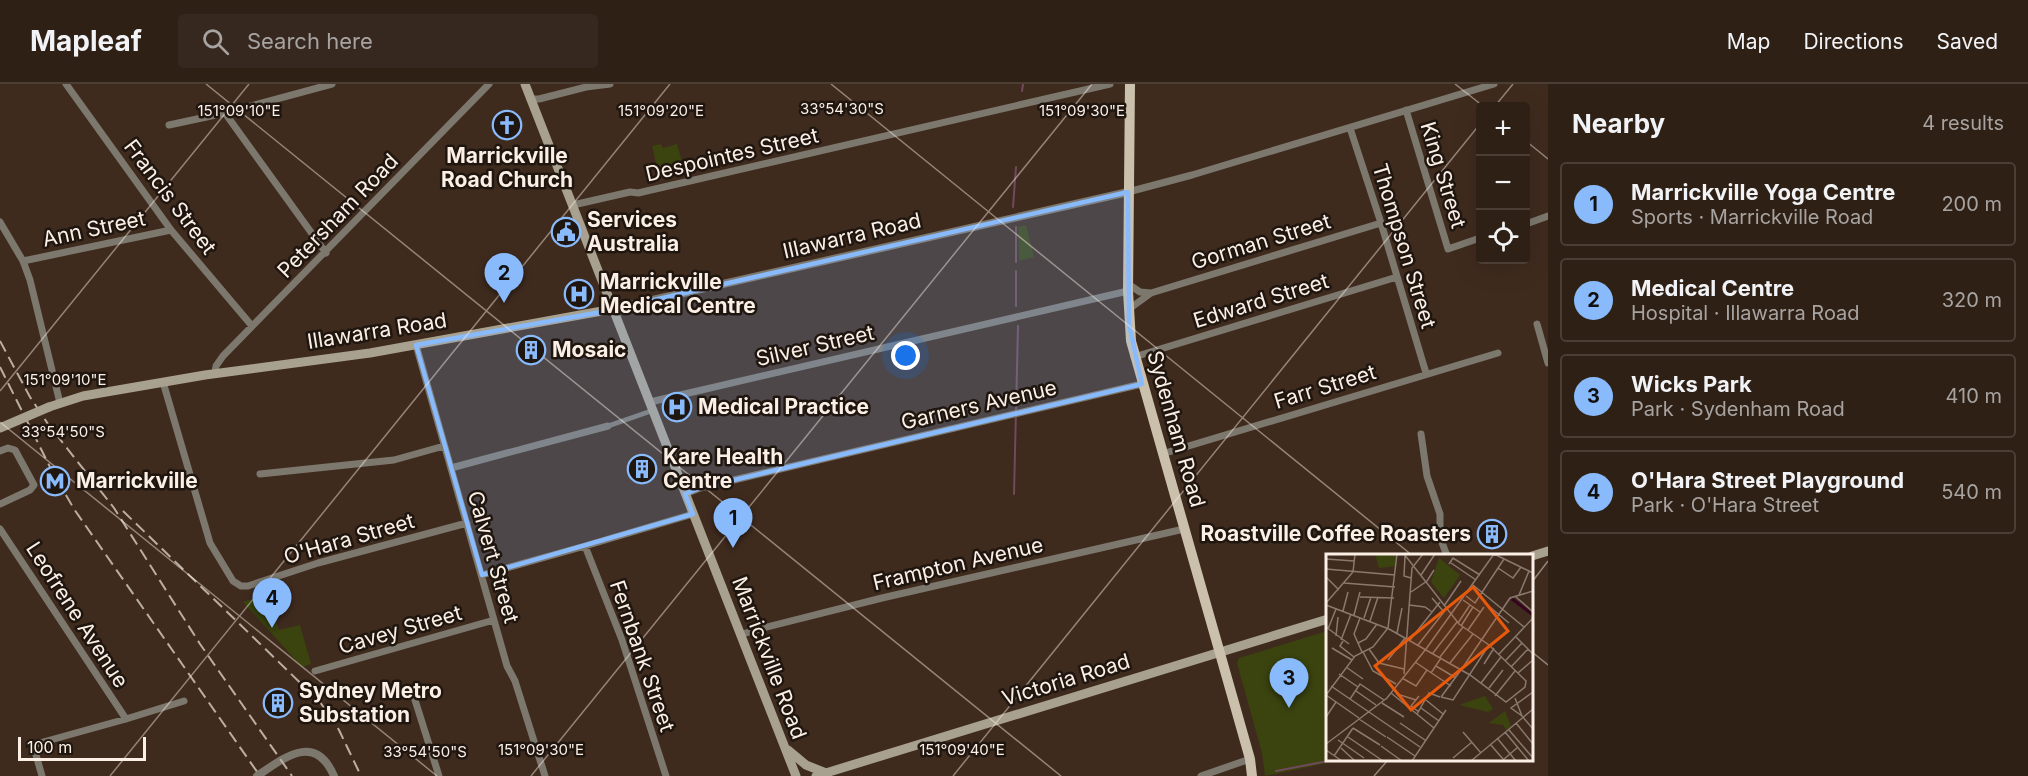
<!DOCTYPE html>
<meta charset="utf-8">
<style>
:root{--surface:#2f2016;--page:#37281f;--text:#f1f3f6;--muted:#a7a3a1;--line:#4a3e35;--accent:#89bafc}
body{margin:0;font-family:Inter,sans-serif;background:var(--page);color:var(--text)}
.controls{position:absolute;right:18px;top:18px;display:grid;overflow:hidden;border-radius:6px;box-shadow:0 6px 24px #0002}
.controls button{width:54px;height:54px;display:grid;place-items:center;padding:0;border:0;border-bottom:2px solid var(--line);background:var(--surface);color:var(--text);font:30px sans-serif}
.scale{position:absolute;left:18px;bottom:15px;width:128px;box-sizing:border-box;padding-left:6px;border:3px solid #fcefe6;border-top:0;font-size:16px;line-height:21px;white-space:nowrap;color:#fcefe6;-webkit-text-stroke:4px #1f1610;paint-order:stroke}
.you{position:absolute;left:906px;top:272px;width:21px;height:21px;margin:-15px;border:4px solid #fff;border-radius:50%;background:#1a73e8;box-shadow:0 0 0 9px #1a73e833}
.badge{display:grid;place-items:center;width:39px;height:39px;border-radius:50%;background:var(--accent);color:#111;font-size:20px;font-weight:700}
.pin{position:absolute;translate:-50% -50px;filter:drop-shadow(0 2px 3px #0008)}
.pin::after{content:'';position:absolute;top:32px;width:21px;height:18px;background:inherit;clip-path:polygon(0 0,100% 0,50% 100%)}
.list{margin:0;padding:0;list-style:none}
h2{display:flex;justify-content:space-between;align-items:center;height:78px;margin:0;padding:0 24px;font-size:26px}
h2 small{font-size:20px;font-weight:400;color:var(--muted)}
.list li{display:grid;grid-template-columns:39px 1fr auto;gap:18px;align-items:center;box-sizing:border-box;height:84px;margin:0 12px 12px;padding:0 12px;border:2px solid var(--line);border-radius:6px}
.list b{display:block;font-size:22px;white-space:nowrap}
.list p{margin:0;font-size:20px;white-space:nowrap;color:var(--muted)}
.list em{font-size:20px;font-style:normal;color:var(--muted)}
.icon{flex:none;width:33px;height:33px;fill:none;stroke:currentColor;stroke-width:2;stroke-linecap:round;stroke-linejoin:round}
.map{position:relative;flex:none;width:1548px;height:692px;overflow:hidden}
header{display:flex;align-items:center;gap:36px;box-sizing:border-box;height:84px;padding:0 30px;background:var(--surface);border-bottom:2px solid var(--line)}
header strong{font-size:28px}
nav{display:flex;gap:33px;margin-inline-start:auto;font-size:21px}
.search{width:420px;height:54px;background:var(--page);display:flex;align-items:center;gap:15px;box-sizing:border-box;padding:0 21px;border-radius:6px;color:var(--muted);font-size:22px}
main{display:flex}
aside{flex:1;background:var(--surface)}
.map>svg:first-child{display:block}
.green{fill:#3b430f}
.lines{fill:none;stroke-linecap:round;stroke-linejoin:round}
.stream{stroke:#714a5b;stroke-width:2}
.pedestrian{stroke:#7d786e;stroke-width:5}
.minor{stroke:#7d786e;stroke-width:7}
.tertiary{stroke:#7d786e;stroke-width:8}
.secondary{stroke:#a8a190;stroke-width:9}
.primary{stroke:#cac0ab;stroke-width:10}
.rail{stroke:#bcada3;stroke-width:2;stroke-dasharray:12 6;stroke-linecap:butt}
.secondary-bridge{stroke:#a8a190;stroke-width:9}
.marked{fill:#89bafc;fill-opacity:0.2;stroke:#89bafc;stroke-width:4.5;stroke-linejoin:round}
.ticks{fill:none;stroke:#fcefe6;stroke-width:1.5;stroke-opacity:0.45}
.labels{text-anchor:middle;stroke-width:5;stroke-linejoin:round;paint-order:stroke}
.street-label{font-size:21px;fill:#fcefe6;stroke:#1f1610}
.poi-label{font-size:21px;font-weight:bold;fill:#fcefe6;stroke:#1f1610;text-anchor:start}
.inset-river{fill:none;stroke:#350420;stroke-width:3}
.inset-road{fill:none;stroke:#8b796e;stroke-width:1.5}
.view{fill:#e8590c;fill-opacity:0.15;stroke:#e8590c;stroke-width:3}
.inset-edge{fill:none;stroke:#fcefe6;stroke-width:3}
.ticks-label{font-size:15px;text-anchor:middle;fill:#fcefe6;stroke:#1f1610;stroke-width:5;stroke-linejoin:round;paint-order:stroke}
</style>
<header>
<strong>Mapleaf</strong>
<div class="search"><svg class="icon" aria-label="search" viewBox="0 0 24 24"><circle cx="10" cy="10" r="6"/><path d="M15 15l6 6"/></svg>Search here</div>
<nav><a>Map</a><a>Directions</a><a>Saved</a></nav>
</header>
<main>
<div class="map">
<svg width="1548" height="692" viewBox="0 0 1548 692">
<rect width="100%" height="100%" fill="#3f2b1e"/>
<!-- green -->
<path class="green" d="M661,60L663,64L677,60L683,81L658,88L652,62Z
M1026,141L1034,173L1019,177L1018,143Z
M268,510L279,546L300,541L311,580L302,583L243,518Z
M1327,547L1328,676H1342L1265,692L1262,669L1237,579L1239,574Z"/>
<g class="lines">
<!-- stream -->
<path class="stream" d="M1022,7L1023,0
M1013,123L1016,83
M1016,178V143
M1016,187V222
M1014,410L1018,242
M1276,687L1333,676"/>
<!-- pedestrian -->
<path class="pedestrian" d="M608,342L654,326"/>
<!-- minor -->
<path class="minor" d="M66,0L171,146L252,242
M530,15H539L586,3L610,0
M1406,26L1448,165L1480,154
M225,29L326,169
M169,41L225,29L332,0
M1350,44L1381,139L1426,289
M1128,108L1192,91L1494,0
M573,121L630,108L638,109L1110,0
M0,138L23,177L30,196L60,319
M1526,140L1548,132
M23,177L171,146
M1128,200L1140,208L1151,209
M1129,225L1151,209L1381,139
M1537,240L1548,279
M416,261L507,582L515,597L545,692
M1134,273L1397,193
M215,289L216,282L223,272L489,0
M163,298L210,459L233,497L241,502H248L318,479L467,439
M650,318L1128,207
M1421,350L1427,392L1440,430V453L1447,472
M0,367L8,364L15,366L34,401L30,406L0,420
M1162,370L1498,269
M451,384L608,342
M260,390L394,376L444,362
M685,410L700,404L1142,300
M0,445L126,635
M585,462L622,556L666,692
M482,491L585,462L693,430
M740,551L755,546L882,514L1184,445
M315,587L494,536
M415,616L439,692
M42,692L34,664L36,660L126,635L184,617
M1201,692L1250,675"/>
<!-- tertiary -->
<path class="tertiary" d="M613,225L1128,108
M257,692C284,674 315,648 334,692"/>
<!-- secondary -->
<path class="secondary" d="M525,0L796,692
M49,323L83,312L205,291L370,269L613,225
M1532,472L1548,467
M788,666L806,681L826,689
M816,692L1328,535"/>
<!-- primary -->
<path class="primary" d="M1130,0L1128,207L1131,257L1235,622L1250,675L1252,692"/>
<!-- rail -->
<path class="rail" d="M0,257L30,313L48,340L114,424L200,560L292,692
M0,283L51,385L74,425L260,692
M123,427L320,618L339,646L361,692"/>
<!-- secondary-bridge -->
<path class="secondary-bridge" d="M0,344L49,323"/>
</g>
<!-- marked area -->
<path class="marked" d="M1128,108L1129,240L1142,300L700,404L685,410L693,430L482,491L416,261L601,228Z"/>
<!-- ticks -->
<path class="ticks" d="M206,0L1061,692M831,0L1413,472M1455,0L1483,22M1495,22L1513,0M1526,57L1548,75M0,307L249,0M0,338L437,692M1532,498L1548,477M1532,568L1548,581M110,692L670,0M531,692L1092,0M953,692L1480,40M1374,692L1388,676"/>
<!-- icons -->
<defs>
<g id="church-ring" transform="scale(1.5)"><circle r="9.5" fill="#1f1610" stroke="#89bafc" stroke-width="1.5"/><path d="M-1.2-6h2.4v3.5h3.3v2.4h-3.3V6h-2.4V-.1h-3.3v-2.4h3.3Z" fill="#89bafc"/></g>
<g id="civic-ring" transform="scale(1.5)"><circle r="9.5" fill="#1f1610" stroke="#89bafc" stroke-width="1.5"/><path d="M-.6-6.5H3V-4.5H.6V-3L4-1V1h2V6H-6V1h2V-1L-.6-3ZM-1.2 2.5V6h2.4V2.5Z" fill="#89bafc"/></g>
<g id="hospital-ring" transform="scale(1.5)"><circle r="9.5" fill="#1f1610" stroke="#89bafc" stroke-width="1.5"/><path d="M-5-5h3v3.5h4V-5h3V5h-3V1.5h-4V5h-3Z" fill="#89bafc"/></g>
<g id="building-ring" transform="scale(1.5)"><circle r="9.5" fill="#1f1610" stroke="#89bafc" stroke-width="1.5"/><path d="M-4-6H4V6H1V3H-1V6H-4ZM-2.5-4.3h1.7v1.8h-1.7ZM.8-4.3h1.7v1.8H.8ZM-2.5-1h1.7V.8h-1.7ZM.8-1h1.7V.8H.8Z" fill="#89bafc"/></g>
<g id="metro-ring" transform="scale(1.5)"><circle r="9.5" fill="#1f1610" stroke="#89bafc" stroke-width="1.5"/><path d="M-5.5 5V-5H-3L0 0L3-5H5.5V5H3V-.5L0 4L-3-.5V5Z" fill="#89bafc"/></g>
</defs>
<g fill-rule="evenodd">
<use href="#church-ring" x="507" y="41"/>
<use href="#civic-ring" x="566" y="148"/>
<use href="#hospital-ring" x="579" y="210"/>
<use href="#building-ring" x="531" y="266"/>
<use href="#hospital-ring" x="677" y="323"/>
<use href="#building-ring" x="642" y="385"/>
<use href="#metro-ring" x="55" y="397"/>
<use href="#building-ring" x="1492" y="450"/>
<use href="#building-ring" x="278" y="619"/>
</g>
<g class="labels">
<!-- street labels -->
<g class="street-label">
<text transform="translate(732 71) rotate(-13)" y="7">Despointes Street</text>
<text transform="translate(1443 91) rotate(73)" y="7">King Street</text>
<text transform="translate(170 113) rotate(53)" y="7">Francis Street</text>
<text transform="translate(338 132) rotate(-46)" y="7">Petersham Road</text>
<text transform="translate(94 145) rotate(-12)" y="7">Ann Street</text>
<text transform="translate(852 152) rotate(-13)" y="7">Illawarra Road</text>
<text transform="translate(1261 158) rotate(-17)" y="7">Gorman Street</text>
<text transform="translate(1404 162) rotate(73)" y="7">Thompson Street</text>
<text transform="translate(1261 217) rotate(-17)" y="7">Edward Street</text>
<text transform="translate(377 247) rotate(-9)" y="7">Illawarra Road</text>
<text transform="translate(815 262) rotate(-13)" y="7">Silver Street</text>
<text transform="translate(1325 303) rotate(-17)" y="7">Farr Street</text>
<text transform="translate(979 321) rotate(-13)" y="7">Garners Avenue</text>
<text transform="translate(1176 345) rotate(74)" y="7">Sydenham Road</text>
<text transform="translate(349 455) rotate(-16)" y="7">O'Hara Street</text>
<text transform="translate(493 473) rotate(74)" y="7">Calvert Street</text>
<text transform="translate(958 480) rotate(-13)" y="7">Frampton Avenue</text>
<text transform="translate(77 531) rotate(57)" y="7">Leofrene Avenue</text>
<text transform="translate(400 546) rotate(-16)" y="7">Cavey Street</text>
<text transform="translate(642 572) rotate(71)" y="7">Fernbank Street</text>
<text transform="translate(769 574) rotate(69)" y="7">Marrickville Road</text>
<text transform="translate(1066 596) rotate(-17)" y="7">Victoria Road</text>
</g>
<!-- poi labels -->
<g class="poi-label">
<text x="507" y="79" text-anchor="middle">Marrickville<tspan x="507" dy="24">Road Church</tspan></text>
<text x="587" y="143">Services<tspan x="587" dy="24">Australia</tspan></text>
<text x="600" y="205">Marrickville<tspan x="600" dy="24">Medical Centre</tspan></text>
<text x="552" y="273">Mosaic</text>
<text x="698" y="330">Medical Practice</text>
<text x="663" y="380">Kare Health<tspan x="663" dy="24">Centre</tspan></text>
<text x="76" y="404">Marrickville</text>
<text x="1471" y="457" text-anchor="end">Roastville Coffee Roasters</text>
<text x="299" y="614">Sydney Metro<tspan x="299" dy="24">Substation</tspan></text>
</g>
</g>
<!-- overview -->
<g transform="translate(1326 470)">
<rect width="207" height="207" fill="#3f2b1e"/>
<path d="M49,0H70L69,12L53,14ZM113,4L134,21L118,44L105,28ZM159,142L167,155L162,158L133,151ZM179,157L185,172L180,176L177,171L163,169Z" fill="#3b430f"/>
<path class="inset-river" d="M186,45L207,61"/>
<path class="inset-road" d="M168,0L207,19M79,2L78,22L85,24M0,5L28,7M125,9L150,26M123,10L127,4L154,21M172,14L187,24L195,13M0,15L69,21M95,21L109,0M0,23L13,36M18,29L69,33M147,31L198,73M85,38L101,27L108,16M193,41L203,17M140,42L149,49L178,5M34,43L68,44M190,43L207,58M106,44L118,58M137,46L154,58M0,49L27,18L29,0M159,49L183,69M0,51L63,75L144,121L180,148L199,133L200,127L163,91L133,70L78,0M83,51L99,53L106,58M118,52L135,27M17,57L22,38M28,61L34,38M34,64L28,80L36,98M38,64L45,43M44,67L52,43M132,69L144,51M135,72L147,53M0,73L23,90M2,75L10,55M142,76L158,53M71,79L76,54M10,82L12,63M189,82L207,100M15,86L25,60M84,86L114,48M17,87L14,92L28,103M32,89L40,85L51,70M92,91L121,54M6,94L26,106M43,95L53,109L78,115M100,95L168,0M37,98L47,117L70,130M107,99L131,68M173,100L207,64M114,103L137,73M62,106L79,84M179,107L196,89M89,108L125,132M124,109L147,80M158,110L168,94M110,112L130,124M20,113L37,125M185,113L202,95M135,116L184,44L207,37M105,119L115,104M192,119L207,106M13,120L32,133M78,120L86,14L97,0M76,124L90,132L101,116M155,129L175,103M5,132L94,193M163,134L177,116M69,135L71,140L90,146M30,137L50,151M65,139L108,174M0,141L29,102L47,93L62,74L71,0M0,141L33,164M169,142L189,117M115,143L127,146L163,91M115,143L135,116M189,144L196,162L207,175M24,145L34,130L58,146M100,146L117,160M56,149L78,163M95,154L113,167M93,158L85,152L93,142M91,160L103,139L114,143M196,162L185,154L207,138M0,163L10,148M33,165L60,183M74,169L99,186M190,169L207,190M27,174L54,191M183,176L207,204M137,178L155,199M179,178L203,207M22,183L57,207M61,183L89,202M171,184L190,207M12,186L38,204M0,190L61,144L100,95M164,190L177,205M55,192L76,207M15,194L29,207M0,196L16,207M8,202L27,174M127,204L146,188M177,206L192,193M86,207L120,156M145,207L207,155"/>
<path class="view" d="M147,33L182,77L85,156L49,112Z"/>
<rect width="207" height="207" class="inset-edge"/>
</g>
<g class="ticks-label">
<text x="842" y="30">33°54'30"S</text>
<text x="239" y="32">151°09'10"E</text>
<text x="661" y="32">151°09'20"E</text>
<text x="1082" y="32">151°09'30"E</text>
<text x="65" y="301">151°09'10"E</text>
<text x="63" y="353">33°54'50"S</text>
<text x="541" y="671">151°09'30"E</text>
<text x="962" y="671">151°09'40"E</text>
<text x="425" y="673">33°54'50"S</text>
</g>
</svg>
<div class="controls">
<button>+</button>
<button>−</button>
<button><svg class="icon" aria-label="locate" viewBox="0 0 24 24"><circle cx="12" cy="12" r="6"/><path d="M12 2v4M12 18v4M2 12h4M18 12h4"/></svg></button>
</div>
<div class="scale">100 m</div>
<div class="you"></div>
<div class="pin badge" style="left:733px;top:464px">1</div>
<div class="pin badge" style="left:504px;top:219px">2</div>
<div class="pin badge" style="left:1289px;top:624px">3</div>
<div class="pin badge" style="left:272px;top:544px">4</div>
</div>
<aside>
<h2>Nearby<small>4 results</small></h2>
<ul class="list">
<li><span class="badge">1</span><div><b>Marrickville Yoga Centre</b><p>Sports · Marrickville Road</p></div><em>200 m</em></li>
<li><span class="badge">2</span><div><b>Medical Centre</b><p>Hospital · Illawarra Road</p></div><em>320 m</em></li>
<li><span class="badge">3</span><div><b>Wicks Park</b><p>Park · Sydenham Road</p></div><em>410 m</em></li>
<li><span class="badge">4</span><div><b>O'Hara Street Playground</b><p>Park · O'Hara Street</p></div><em>540 m</em></li>
</ul>
</aside>
</main>
